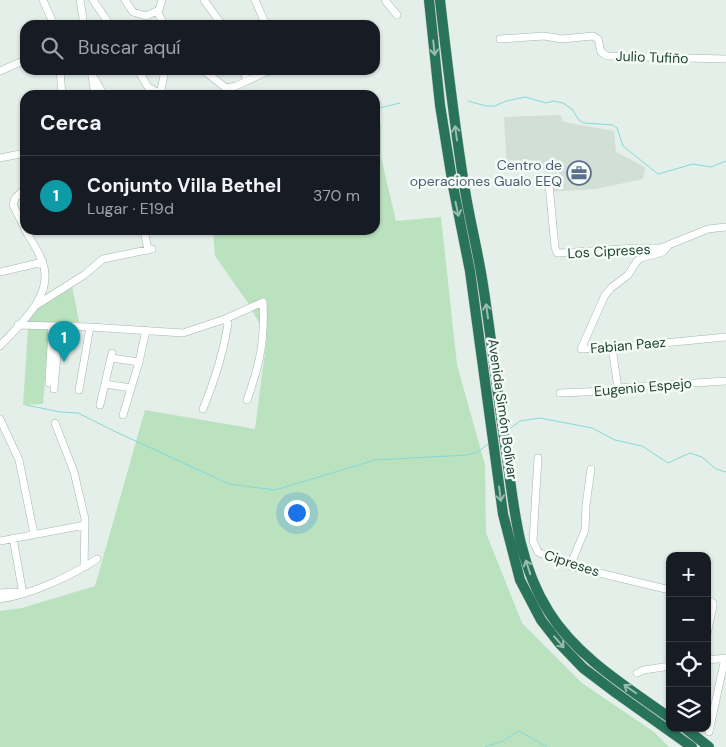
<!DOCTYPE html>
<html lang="es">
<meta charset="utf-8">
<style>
:root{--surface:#171b24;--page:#242831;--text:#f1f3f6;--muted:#9ea1a6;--line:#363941;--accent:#2563eb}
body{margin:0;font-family:"DM Sans",sans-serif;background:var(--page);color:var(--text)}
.controls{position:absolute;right:15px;bottom:15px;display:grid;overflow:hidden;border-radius:10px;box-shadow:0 1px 4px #0004}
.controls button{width:45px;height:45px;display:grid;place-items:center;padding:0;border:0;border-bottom:1px solid var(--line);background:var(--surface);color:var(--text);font:25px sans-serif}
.you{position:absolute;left:296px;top:512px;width:18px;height:18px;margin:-12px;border:4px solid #fff;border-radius:50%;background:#1a73e8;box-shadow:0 0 0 8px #1a73e833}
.badge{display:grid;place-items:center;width:32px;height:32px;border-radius:50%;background:var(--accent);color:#fff;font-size:16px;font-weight:700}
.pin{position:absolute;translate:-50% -41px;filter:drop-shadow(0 1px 2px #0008)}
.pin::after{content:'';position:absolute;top:26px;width:18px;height:15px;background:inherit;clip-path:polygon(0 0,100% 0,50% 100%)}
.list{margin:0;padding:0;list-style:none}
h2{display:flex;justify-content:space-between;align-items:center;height:65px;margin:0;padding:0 20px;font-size:21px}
h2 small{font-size:16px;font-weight:400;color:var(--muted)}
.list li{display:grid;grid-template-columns:32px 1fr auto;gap:15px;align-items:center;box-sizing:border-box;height:80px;padding:0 20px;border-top:1px solid var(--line)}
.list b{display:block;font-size:19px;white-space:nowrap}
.list p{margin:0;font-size:16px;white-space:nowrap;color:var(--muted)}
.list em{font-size:16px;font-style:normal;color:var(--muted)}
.icon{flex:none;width:28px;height:28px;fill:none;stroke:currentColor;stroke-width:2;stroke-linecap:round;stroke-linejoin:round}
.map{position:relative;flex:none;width:726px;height:747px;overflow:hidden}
.search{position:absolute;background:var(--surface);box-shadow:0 1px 4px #0004;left:20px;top:20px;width:360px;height:55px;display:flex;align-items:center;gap:12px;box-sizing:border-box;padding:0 18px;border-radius:15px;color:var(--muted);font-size:19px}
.panel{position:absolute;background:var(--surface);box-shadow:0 1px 4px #0004;left:20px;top:90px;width:360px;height:145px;border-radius:15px}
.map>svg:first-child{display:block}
.built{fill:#d1dfd7}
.green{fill:#bae2bf}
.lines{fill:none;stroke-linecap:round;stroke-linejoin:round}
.stream{stroke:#85d9da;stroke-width:1}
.minor-casing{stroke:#a5b8af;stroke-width:8}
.highway-casing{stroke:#c1cac6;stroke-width:11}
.minor{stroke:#fff;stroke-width:7}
.highway{stroke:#287359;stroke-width:10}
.oneway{stroke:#99beb0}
.labels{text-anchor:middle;stroke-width:5;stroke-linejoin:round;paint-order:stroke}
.street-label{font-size:14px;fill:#204335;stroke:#f5fbf7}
.service-label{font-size:14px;fill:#4e5e75;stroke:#f5fbf7;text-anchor:end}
</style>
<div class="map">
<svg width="726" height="747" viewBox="0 0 726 747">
<rect width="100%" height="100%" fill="#e3efe8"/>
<!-- built -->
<path class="built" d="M560,115L564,122L614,131L616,152L645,167L643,179L596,189L546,192L545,170L507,171L504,117Z"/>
<!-- green -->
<path class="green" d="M381,123V157L396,221L441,217L457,365L485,465L486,533L522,623L582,683L654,732L669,747H0V611L22,608L95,586L145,410L255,429L267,337L248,303L215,256L213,230H375V126Z
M72,285L79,322H28V319L39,307Z
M28,329H49L43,404L23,405Z"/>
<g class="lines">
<!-- stream -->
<path class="stream" d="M468,101L486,106H495L506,101L525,97L546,103L554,101L563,103L572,109L579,120L584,123L613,125L617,128L623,146L658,174L693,164L711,167L726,161
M375,109L400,103
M19,208L25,210
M26,405L60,412L78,413L114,431L229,484L275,490L375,460L467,455L478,452L488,444
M508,430L520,421L540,418L592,428L615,440L642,446L668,463L690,453L702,457L716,469L726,472
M485,747L503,741L519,731L547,747"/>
<!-- minor casing -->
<g class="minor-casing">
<path id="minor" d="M43,0L54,25
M80,0L84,25
M93,0L110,25
M125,0L133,12L146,16L159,10L162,0
M204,0L222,25
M255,0L266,25
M385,0L397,15
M157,12L165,25
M500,39L544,36L562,39L593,36L598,39L601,52L607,56L726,59
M60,70L62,95
M91,70L95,95
M138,70L148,87L160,94
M203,70L226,88L236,86L270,70
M243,70L247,80
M0,71L25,60
M94,78L104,95
M160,95L165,70
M0,158L25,153
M549,185L555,247L557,253H559L637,248H661L708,229L726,227
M25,189L15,198L13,205L25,229
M144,230L148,250
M667,247L663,252L641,258L637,261L628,275L611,288L605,295L581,349L612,348L726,337
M0,272L43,262
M35,306L84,275L103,259L152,249
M18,325L90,327L183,333L225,319L263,302C265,340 260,364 247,400
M52,341L58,342L54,389
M0,346C20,324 56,294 42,261C38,250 31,240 25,230
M612,348L618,388
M111,358L139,362
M49,383L52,326
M105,384L131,388
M79,390L90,327
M560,393L607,391L618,388L726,381
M100,405L112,353
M203,409C215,380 223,355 228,324L225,319
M123,415L139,362L146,330
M0,419L19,460L34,534
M55,423L74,472L85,519L84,567
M538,458L533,541L538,552L570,566L670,590
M13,538L23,594
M0,541L85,525
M570,566L585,530L586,505L591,469
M0,593L14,592L23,594
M0,599C30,595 71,576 97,559
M707,599L713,603V606L707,634
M707,660L726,658
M637,673L644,670L670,666
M709,732L725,658"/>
</g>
<!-- highway casing -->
<g class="highway-casing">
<path id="highway" d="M429,0L440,105L453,186L470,271L503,514L520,580L541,620L559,643L583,668L616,693L692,747
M440,0C447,61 454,123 464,184C469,218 478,251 483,285C492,342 498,400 507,457C514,510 519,565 549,612C577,657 627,687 670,718
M685,728L709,747"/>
</g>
<!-- minor -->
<use href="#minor" class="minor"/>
<!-- highway -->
<use href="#highway" class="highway"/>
</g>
<!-- one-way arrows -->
<defs><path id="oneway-shaft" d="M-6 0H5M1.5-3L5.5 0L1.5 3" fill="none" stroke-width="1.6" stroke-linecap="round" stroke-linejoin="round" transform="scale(1.25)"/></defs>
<g class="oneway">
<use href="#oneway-shaft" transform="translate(434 48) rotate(84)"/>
<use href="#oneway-shaft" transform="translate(456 133) rotate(-98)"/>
<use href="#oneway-shaft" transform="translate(457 209) rotate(78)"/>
<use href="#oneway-shaft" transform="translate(487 311) rotate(-98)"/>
<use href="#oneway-shaft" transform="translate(500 494) rotate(83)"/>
<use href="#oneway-shaft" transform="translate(528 567) rotate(-108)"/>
<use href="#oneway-shaft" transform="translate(559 642) rotate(49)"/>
<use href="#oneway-shaft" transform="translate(630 689) rotate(-145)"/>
</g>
<!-- icons -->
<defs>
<g id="office-ring" transform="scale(1.25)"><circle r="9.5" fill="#f5fbf7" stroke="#5c6f8a" stroke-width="1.5"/><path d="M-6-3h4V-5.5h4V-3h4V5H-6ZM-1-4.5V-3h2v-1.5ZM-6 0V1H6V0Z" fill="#5c6f8a"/></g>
</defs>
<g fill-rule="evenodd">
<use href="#office-ring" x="579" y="173"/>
</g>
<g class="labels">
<!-- street labels -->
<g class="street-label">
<text transform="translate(652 57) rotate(2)" y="5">Julio Tufiño</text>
<text transform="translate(609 251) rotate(-3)" y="5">Los Cipreses</text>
<text transform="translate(628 345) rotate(-5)" y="5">Fabian Paez</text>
<text transform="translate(643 387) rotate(-5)" y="5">Eugenio Espejo</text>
<text transform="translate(503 409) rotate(82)" y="5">Avenida Simón Bolívar</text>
<text transform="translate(572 563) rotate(18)" y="5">Cipreses</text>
</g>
<!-- service labels -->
<g class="service-label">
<text x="562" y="170">Centro de<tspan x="562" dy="16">operaciones Gualo EEQ</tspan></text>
</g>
</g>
</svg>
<div class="controls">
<button>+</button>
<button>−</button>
<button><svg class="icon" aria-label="locate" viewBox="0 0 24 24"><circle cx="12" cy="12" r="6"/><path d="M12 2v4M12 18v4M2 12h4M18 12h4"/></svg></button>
<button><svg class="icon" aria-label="layers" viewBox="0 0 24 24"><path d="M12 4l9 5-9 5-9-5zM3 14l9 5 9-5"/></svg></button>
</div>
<div class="you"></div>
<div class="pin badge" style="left:64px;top:362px;background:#0f9aa8">1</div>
<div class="search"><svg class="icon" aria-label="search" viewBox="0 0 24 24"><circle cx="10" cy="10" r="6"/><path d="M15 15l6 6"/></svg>Buscar aquí</div>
<section class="panel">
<h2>Cerca<small></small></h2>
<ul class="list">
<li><span class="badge" style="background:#0f9aa8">1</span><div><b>Conjunto Villa Bethel</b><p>Lugar · E19d</p></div><em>370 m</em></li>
</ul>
</section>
</div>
